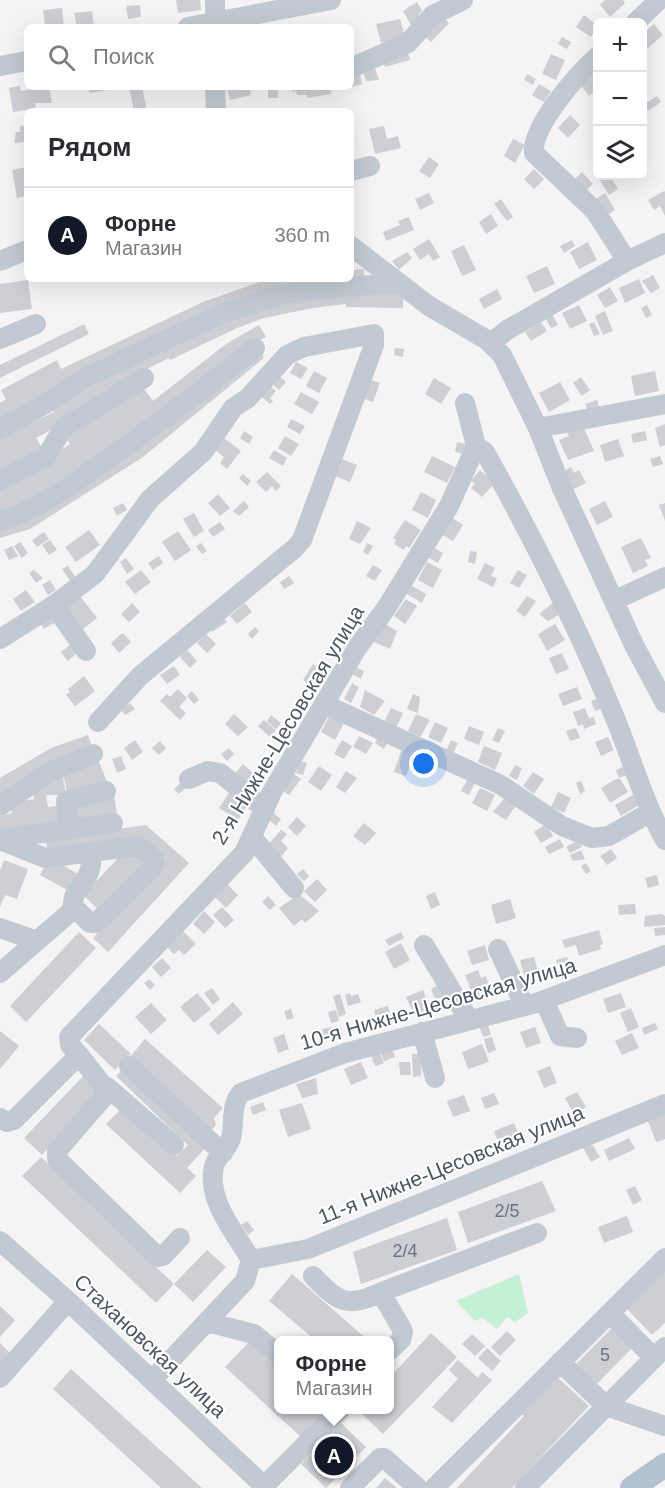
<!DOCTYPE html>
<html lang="ru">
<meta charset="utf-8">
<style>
:root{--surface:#fff;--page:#f7f7f7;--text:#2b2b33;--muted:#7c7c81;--line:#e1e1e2;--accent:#111827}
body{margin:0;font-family:Helvetica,sans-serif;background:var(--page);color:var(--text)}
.controls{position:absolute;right:18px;top:18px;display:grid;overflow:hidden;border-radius:9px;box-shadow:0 6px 24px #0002}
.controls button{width:54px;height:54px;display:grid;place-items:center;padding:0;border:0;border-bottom:2px solid var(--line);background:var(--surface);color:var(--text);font:30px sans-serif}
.you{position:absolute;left:424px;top:764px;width:21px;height:21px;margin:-15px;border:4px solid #fff;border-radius:50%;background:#1a73e8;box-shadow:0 0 0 9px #1a73e833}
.badge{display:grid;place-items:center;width:39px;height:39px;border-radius:50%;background:var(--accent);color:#fff;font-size:20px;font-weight:700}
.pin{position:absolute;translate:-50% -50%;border:3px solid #fff;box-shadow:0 2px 6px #0006}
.popup{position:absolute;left:274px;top:1336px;width:120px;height:78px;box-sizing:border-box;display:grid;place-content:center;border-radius:9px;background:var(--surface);filter:drop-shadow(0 2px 4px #0005);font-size:20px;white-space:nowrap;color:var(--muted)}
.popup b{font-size:22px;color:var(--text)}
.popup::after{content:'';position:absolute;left:50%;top:100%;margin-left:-12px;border:12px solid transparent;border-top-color:var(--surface)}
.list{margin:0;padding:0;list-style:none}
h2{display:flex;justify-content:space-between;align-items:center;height:78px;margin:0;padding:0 24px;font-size:26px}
h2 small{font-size:20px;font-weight:400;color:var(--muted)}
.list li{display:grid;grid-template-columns:39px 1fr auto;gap:18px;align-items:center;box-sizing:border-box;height:96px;padding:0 24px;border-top:2px solid var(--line)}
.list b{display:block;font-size:22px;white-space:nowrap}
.list p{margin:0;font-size:20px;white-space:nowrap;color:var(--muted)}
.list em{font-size:20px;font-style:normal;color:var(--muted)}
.icon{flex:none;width:33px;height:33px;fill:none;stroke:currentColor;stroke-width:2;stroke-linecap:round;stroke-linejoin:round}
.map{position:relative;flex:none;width:665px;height:1488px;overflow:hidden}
.search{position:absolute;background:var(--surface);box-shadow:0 6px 24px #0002;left:24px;top:24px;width:330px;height:66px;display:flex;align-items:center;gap:15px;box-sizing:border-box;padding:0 21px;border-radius:9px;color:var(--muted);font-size:22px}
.panel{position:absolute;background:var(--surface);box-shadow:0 6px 24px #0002;left:24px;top:108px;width:330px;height:174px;border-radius:9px}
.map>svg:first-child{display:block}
.green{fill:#c3f1d5}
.building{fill:#cdcfd5}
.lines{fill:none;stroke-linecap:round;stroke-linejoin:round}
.minor{stroke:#c1cad2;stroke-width:20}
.major{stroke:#b3c2d1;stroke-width:24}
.labels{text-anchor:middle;stroke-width:4.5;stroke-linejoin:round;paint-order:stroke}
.number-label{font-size:18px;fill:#6b747e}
.street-label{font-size:21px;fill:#4a5661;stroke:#fff}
</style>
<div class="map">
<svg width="665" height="1488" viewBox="0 0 665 1488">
<rect width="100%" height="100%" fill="#f5f3f3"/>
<!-- green -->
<path class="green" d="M519,1274L528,1313L515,1322L507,1317L497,1329L483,1318L475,1321L456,1301Z"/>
<!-- building -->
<path class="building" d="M176,0H200L201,10L178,13Z
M605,0H623L625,3L610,17L600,5Z
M417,2L422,11L418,14L421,19L411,25L403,11Z
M140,5L141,17L128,19L126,6Z
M62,8L64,27H45L43,10Z
M92,11L94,27H77L74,13Z
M439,13L449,23L431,42L421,33Z
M584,15L597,25L591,37L576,27Z
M400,19L405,37L381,43L376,24Z
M654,24L663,35L648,48L642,42V34Z
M562,37L571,42L567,49L558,44Z
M406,47L410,60L385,67L381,55Z
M551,54L565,60L556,80L542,74Z
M373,62L379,80L366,81L362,68Z
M359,70L362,84L351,87V72Z
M527,74L536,79L533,85L524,80Z
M592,74L597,82V90L589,96L579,83Z
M539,84L551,91L544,102L532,95Z
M20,86L21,91L49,87L52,103H35L36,108L13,112L9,88Z
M89,87H117L118,88L90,93Z
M129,87H142L147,111H134Z
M227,87H249L251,95L230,100Z
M268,87H278V98H268Z
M292,87H330L331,94L307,98V95H297L296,91L292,92Z
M657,96L661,102L648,111L644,104Z
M570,115L580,125L568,138L558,128Z
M27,125V142L14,143L16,132H20V126Z
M384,126L387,139L398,136L401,148L375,154L369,129Z
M513,139L525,145L515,163L504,156Z
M429,157L439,164L430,178L419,171Z
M27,167V196L17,198L12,170Z
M534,169L544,179L534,189L524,179Z
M582,172L593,184L581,195L570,184Z
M597,176H610L618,189L609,195Z
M664,191L665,192V216L660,206L654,210L648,200Z
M429,193L434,203L420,210L415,199Z
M605,193L615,210L604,217L594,200Z
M501,199L513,217L507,221L494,204Z
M491,214L498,226L486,234L479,222Z
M409,217L414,230L386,241L383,232L400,225L398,221Z
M429,239L440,257L433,261L429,254L420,260L413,249Z
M572,240L575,246L564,253L560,246Z
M588,242L597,260L579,269L570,252Z
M464,245L476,270L462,276L451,251Z
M407,252L412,258L399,270L392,261Z
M547,266L555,284L534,293L526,276Z
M364,269V276L173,329L77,373L79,378L0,421V403L6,399L1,390L57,360L61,369L203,302L268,279H351V270Z
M653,275L660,288L651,293L642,281Z
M639,279L645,293L625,303L619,288Z
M28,280L32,309L0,313V284Z
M610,287L618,301L605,308L597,295Z
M497,289L502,299L484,309L479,299Z
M398,292L403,293V308L346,307V304L313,308L264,318L237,328L170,360L169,358L103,391L105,394L67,421L36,438L44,451L0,470V438L54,412L53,410L97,383L232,318L311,297L312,299Z
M579,305L587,321L570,329L562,313Z
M647,305L652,315L646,318L641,308Z
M605,311L613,331L603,335L595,316Z
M551,312L558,325L551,328L544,316Z
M541,322L547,331L531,341L525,332Z
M594,322L600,334L594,336L589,324Z
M84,324L89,334L0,378V365Z
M259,325L266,337L230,356L195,386L87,466L28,500L0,511V483L29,471L70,444L63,433L142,386L153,401L226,344Z
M395,348L404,349L403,357L394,355Z
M260,349L264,358L143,457L30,529L0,538V526Z
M296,362L308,368L301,379L290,373Z
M314,371L327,378L319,393L306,386Z
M655,371L659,391L635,396L631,376Z
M277,374L286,382L279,390L270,382Z
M581,377L590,390L582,396L573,383Z
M366,378L380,383L373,402L359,397Z
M434,378L451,388L441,404L425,394Z
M560,382L570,400L549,412L539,393Z
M267,384L276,391L270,398L273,401L270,404L258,394Z
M301,392L319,402L312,414L294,404Z
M597,400L599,407L588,411L585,404Z
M291,419L305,426L300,434L287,427Z
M665,424V445L660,447L655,428Z
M576,428V431L584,428L594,451L568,460L559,440L569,436L567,432Z
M244,431L253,437L249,444L240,438Z
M645,431L647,440L633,443L631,434Z
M285,436L299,444L291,456L278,448Z
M224,438L241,451L227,469L220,463L224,457L215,450Z
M618,439L624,456L605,462L600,445Z
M457,442L466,444L464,454L455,452Z
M274,450L287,458L283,466L269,458Z
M432,456L455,467L447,483L424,472Z
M660,456L663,464L653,467L650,459Z
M342,459L357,465L350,482L335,476Z
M571,467L574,473L579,470L586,483L572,490L562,472Z
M480,470L495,483L482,497L471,488L475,484L471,481Z
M267,472L281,486L276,491L272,486L266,492L256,482Z
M243,474L251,481L247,486L239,478Z
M421,492L436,500L428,518L412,510Z
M218,494L230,508L220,516L208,503Z
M244,501L249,507L239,516L233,511Z
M605,501L613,517L597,525L589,509Z
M123,503L127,510L117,516L113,508Z
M665,503V521L659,505Z
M194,513L204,531L194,537L183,519Z
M451,517L463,525L453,541L441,534Z
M405,520L421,530L409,548L406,546L404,550L394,544L396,540L393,538Z
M357,521L371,528L360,544L349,539Z
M220,522L225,529L213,537L208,530Z
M89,530L100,545L76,562L65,547Z
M178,531L191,550L175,561L162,542Z
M44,532L49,539L37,547L32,540Z
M641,538L651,558L645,560L648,566L633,573L621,547Z
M50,540L57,550L49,555L42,545Z
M20,542L28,553L22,558L14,546Z
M201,543L207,551L202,554L196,546Z
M367,543L373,546L368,555L363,552Z
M12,546L18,556L9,560L4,550Z
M434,548L443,553L438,563L429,558Z
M470,551L477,552L475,564L468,562Z
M159,556L163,563L153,570L148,563Z
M126,558L134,569L127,574L120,562Z
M427,562L442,570L433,588L418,580Z
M485,563L495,568L491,576L497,578L493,587L477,579Z
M373,565L382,570L375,581L366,576Z
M68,566L76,578L71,582L62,569Z
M34,570L43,578L36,583L29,573Z
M141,570L151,582L135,594L125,582Z
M518,570L527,575L519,588L510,583Z
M289,576L294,583L284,589L280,582Z
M50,580L56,590L48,595L42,585Z
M407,583L426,594L422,603L402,591Z
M26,590L35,602L21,611L13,599Z
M80,596L97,618L78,633L61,610Z
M527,596L536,601L525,617L516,611Z
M406,599L417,606L405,624L394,616Z
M555,601L560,614L548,621L539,614Z
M132,603L140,612L129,622L121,614Z
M245,603L252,612L237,624L230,616Z
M52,611L58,621L44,629L38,619Z
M221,614L227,622L212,632L206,624Z
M380,621L397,631L390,649L369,640Z
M555,624L565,640L547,651L538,634Z
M255,627L259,631L252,639L248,634Z
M121,634H124L131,642L119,653L111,643Z
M206,634L216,644L207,653L197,643Z
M70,645L77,653L68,661L61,652Z
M187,650L197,661L190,668L180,657Z
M562,653L569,669L556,674L549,658Z
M313,664L323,670L313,687L303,680Z
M352,665L364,671L361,679L348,672Z
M174,666L180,675L167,684L160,675Z
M84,676L95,691L75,706L66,695L70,692L68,689Z
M352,683L359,687L351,703L344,699Z
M577,687L582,699L563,706L558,694Z
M178,689L187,698L179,707L186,713L180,720L160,701L167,694L170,697Z
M365,690L385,701L374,715L360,707Z
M192,691L199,700L194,704L187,696Z
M413,694L420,697L418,713L407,709Z
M599,698L603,708L595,711L591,701Z
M130,703L135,709L125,715L121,710Z
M391,708L403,713L396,728L384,722Z
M585,708L589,718L594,717L596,724L584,729L583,724L578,726L573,712Z
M234,714L248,727L238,736L225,724Z
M416,714L430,720L420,737L408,731Z
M271,715L281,723L276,729L267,721Z
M330,715L344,723L335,740L321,732Z
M264,720L276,730L270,737L258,726Z
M435,722L448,728L441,743L428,737Z
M469,726L484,732L479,745L464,739Z
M498,728L505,731L499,743L492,740Z
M576,728L580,738L570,741L566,731Z
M88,735L92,747L0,798V778L51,748Z
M359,736L373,743L366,754L353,747Z
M378,737L388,742L384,749L375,743Z
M608,737L614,750L601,756L595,742Z
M135,740L143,752L132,760L124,748Z
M342,740L352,746L344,759L334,754Z
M451,740L458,743L453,754L446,751Z
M160,741L166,748L159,755L152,748Z
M403,745L416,749L406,776L394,772Z
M484,746L502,753L495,770L478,762Z
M229,748L234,754L227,761L221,754Z
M121,756L126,769L117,773L112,759Z
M97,757L107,782L67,792L62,769Z
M300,761L307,763L303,775L296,773Z
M243,764L259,778L250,789L234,775Z
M515,765L522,768L517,780L509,776Z
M626,765L630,774L619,778L616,770Z
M319,766L332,775L321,791L308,782Z
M346,771L357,778L345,793L336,787Z
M291,772L301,779L289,795L279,788Z
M533,772L544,779L534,794L523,786Z
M471,773L478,777L469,795L461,791Z
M63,778L66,795H46L48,807L57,806L59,824L0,833V816L12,813L10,804L34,799L33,785L50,784V780Z
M616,779H620L628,792L610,803L601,788Z
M183,781L188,786L179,794L174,789Z
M581,781L585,791L580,794L576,783Z
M480,788L495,795L487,811L472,803Z
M558,792L571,798L564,813L551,807Z
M229,793L248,805L238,820L219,808Z
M507,795L518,802L506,820L493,812Z
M633,795L639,805L621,816L615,805Z
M114,796L117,814L74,820L72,802Z
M272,812L281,819L276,826L267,818Z
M297,817L306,826L297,836L288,827Z
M364,823L376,833L365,845L353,836Z
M546,824L553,836L541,843L534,832Z
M146,825L189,863L108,952L93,938L166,859L143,838L47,851L46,839Z
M281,830L287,834L281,841L288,848L281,857L268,845Z
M560,839L564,847L549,854L545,847Z
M579,840L582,847L570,853L566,847Z
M136,848L149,860L100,911L83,895L123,853Z
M611,849L617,858L607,865L600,856Z
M581,850L585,859L573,861L570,855Z
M4,860L28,869L17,899L5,895L0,907V871Z
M57,862L78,874L69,891L40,875L46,864L53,868Z
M586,863L591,871L586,874L581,866Z
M303,869L309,876L304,881L297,874Z
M657,875L659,885L648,888L645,878Z
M317,879L327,890L315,902L304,891Z
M227,884L238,895L226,908L215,897Z
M435,892L440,905L431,909L426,896Z
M299,894L319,911L305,923L302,919L294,926L279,908Z
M268,896L276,905L270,910L262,902Z
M510,899L516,918L496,924L491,905Z
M635,904L636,914L619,915L618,905Z
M222,907L234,920L225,928L213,915Z
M204,911L215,922L204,934L193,924Z
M661,914L665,916V925L644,927L645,916Z
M665,927V935L655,936L654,928Z
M181,929L196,944L184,955L179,950L174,954L165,945Z
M599,930L603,944L600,945L601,949L579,956L576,945L565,948L562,940Z
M79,932L96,948L26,1022L10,1006Z
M401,932L404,938L389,946L385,940Z
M401,943L410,960L394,969L385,952Z
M485,945L489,960L472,965L467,951Z
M534,957L538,972L524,975L520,960Z
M567,957L572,975L562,979L556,960Z
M162,958L171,968L161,977L152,967Z
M478,970L481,978L486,976L491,991L474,998L465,975Z
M149,979L155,985L150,990L144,983Z
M441,984L449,996L435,999L431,989Z
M212,988L220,999L213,1005L204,993Z
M423,990L430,1009L414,1015L406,997Z
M197,993L211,1009L194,1023L180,1007Z
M350,993L351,996L358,994L361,1002L348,1006L345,995Z
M621,993L626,1007L608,1013L603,999Z
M340,994L346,1014L339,1017L333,996Z
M233,1002L243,1014L218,1035L209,1024Z
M151,1003L167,1020L151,1034L135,1017Z
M388,1006L393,1022L378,1027L374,1010Z
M631,1008L639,1027L628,1032L620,1013Z
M291,1009L294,1018L287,1020L284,1011Z
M336,1010L339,1021L331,1023L328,1012Z
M655,1023L658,1029L644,1035L642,1028Z
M99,1024L131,1054L115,1070L84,1040Z
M488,1025L491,1035L483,1037L480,1028Z
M340,1026L343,1036L325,1041L322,1029Z
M535,1027L541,1043L526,1048L520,1032Z
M0,1031L19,1046L0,1069Z
M632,1033L639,1048L622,1055L615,1041Z
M284,1034L289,1049L278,1053L273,1038Z
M492,1037L496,1050L488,1053L484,1039Z
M145,1039L223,1108L214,1118L216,1125L211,1131L129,1058Z
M390,1042L395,1057L384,1061L379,1046Z
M482,1044L489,1062L468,1069L462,1052Z
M377,1046L384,1063L375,1066L369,1050Z
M412,1054H421V1076L413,1077Z
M361,1062L368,1078L351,1085L344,1069Z
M399,1062H410L411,1075H400Z
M550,1066L557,1083L544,1088L537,1071Z
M124,1068L207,1146L187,1168L196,1176L180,1193L106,1124L124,1106L177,1156L188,1145L116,1076Z
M86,1073L104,1091L42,1155L24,1138Z
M316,1078L318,1094L302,1098L296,1084Z
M577,1092L586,1107L574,1114L565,1098Z
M494,1093L499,1104L485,1109L481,1098Z
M464,1095L470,1111L453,1117L447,1101Z
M263,1102L266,1110L253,1115L250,1107Z
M302,1103L311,1129L288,1137L279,1110Z
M665,1114V1139L656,1142L648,1121Z
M514,1123L521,1139L500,1147L494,1131Z
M629,1138L635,1149L609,1161L604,1150Z
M590,1141L600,1157L591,1162L582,1146Z
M41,1157L174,1284L156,1303L22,1176Z
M542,1181L556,1211L468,1243L458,1212Z
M635,1186L642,1200L633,1205L626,1190Z
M627,1216L633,1232L604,1243L598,1227Z
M447,1218L457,1250L361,1284L353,1252Z
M247,1221L254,1230L248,1235L241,1225Z
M207,1250L226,1267L193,1302L174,1284Z
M665,1270V1323L652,1335L626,1308Z
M292,1274L368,1340H315L269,1301Z
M0,1306L15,1320L0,1337Z
M613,1327L633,1347L597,1384L576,1364Z
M507,1331L516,1340L500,1356L491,1347Z
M431,1333L457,1357L383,1434L358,1410H390V1377Z
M472,1334L485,1346L475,1356L462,1344Z
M251,1340L278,1366L279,1410H325L328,1412L303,1439L225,1367Z
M0,1343L10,1353L0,1364Z
M487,1348L501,1361L492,1371L478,1358Z
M458,1360L478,1378L482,1372L492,1380L452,1423L432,1407L458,1379L449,1370Z
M71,1369L202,1488H161L53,1389Z
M553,1373L589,1406L512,1488H457L524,1416L518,1411Z
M341,1423L366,1447L326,1488L301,1464Z
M385,1478L397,1488H376Z"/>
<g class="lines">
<!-- minor -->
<path class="minor" d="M215,0V27
M636,22L659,0
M188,27L331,0
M598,56C578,73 531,127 534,153L595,211L627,261
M0,66L27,61
M351,68L408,43L433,15L463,0
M215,87L216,111
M351,171L370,166
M351,246L429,306L487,340L502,355L538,428L561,486L634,645L665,703
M0,261L27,250
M0,339L36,324
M491,343L507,330L627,261L665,243
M465,403L476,446
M538,428L665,404
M0,429L45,404L87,377L221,314L281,295L306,290L397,283
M476,446L485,452C533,538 578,627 615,718C632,759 643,801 665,840
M0,480L46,457L63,428L144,378
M0,521C43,508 78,480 115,454C162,420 209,385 255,348
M615,600L665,577
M54,605L86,651
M0,639L54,605L95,574L150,499L203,452L233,408L248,398L287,355L304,347L374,334V345L302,540L295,548L140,676L98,722
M324,704L501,785L562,826L592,838L609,836L649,813
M189,779L208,771L220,773L265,809
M0,806L48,773L93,754
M69,830L66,801L106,791
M253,838L294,888
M0,839L113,823
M0,840L45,858L139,846L155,861L151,869L96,923H90L73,906C72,884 94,884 91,853
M0,928L37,941
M424,945L469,1020
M498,949L524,1005
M0,973L75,908
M544,1000L560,1036L577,1038
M422,1032L435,1078
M79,1055L108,1092L57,1151V1159L158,1257L163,1256L180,1238
M129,1066L223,1153
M107,1087L174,1145
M0,1118L7,1122L14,1120L79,1055L70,1045L69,1037L244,853L272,792L357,648L387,607L449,506L476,446
M0,1241L68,1301L266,1488
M251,1260L308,1249L665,1104
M313,1276C340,1304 348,1308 384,1291
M610,1313L654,1358
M207,1322L254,1334L278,1354
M389,1351L401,1340L403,1331L384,1298V1291L537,1233
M560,1362L606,1406L665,1426
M0,1378L68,1301
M153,1379L245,1281L251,1260C235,1232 206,1200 214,1166C217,1156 228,1149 231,1138C235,1123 230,1106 241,1093L345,1053L536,1003L665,955
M264,1486L340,1410
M350,1488L380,1458H384L418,1488
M434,1488L665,1258
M525,1488L665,1347"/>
<!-- major -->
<path class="major" d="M632,1488L665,1465"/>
</g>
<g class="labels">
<!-- number labels -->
<g class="number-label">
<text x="507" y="1217">2/5</text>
<text x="405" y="1257">2/4</text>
<text x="605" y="1361">5</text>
</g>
<!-- street labels -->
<g class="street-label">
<text transform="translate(288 725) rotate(-59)" y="7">2-я Нижне-Цесовская улица</text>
<text transform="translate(438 1004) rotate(-16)" y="7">10-я Нижне-Цесовская улица</text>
<text transform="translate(451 1165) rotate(-22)" y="7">11-я Нижне-Цесовская улица</text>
<text transform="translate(150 1346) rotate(43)" y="7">Стахановская улица</text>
</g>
</g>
</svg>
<div class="controls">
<button>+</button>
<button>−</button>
<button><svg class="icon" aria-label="layers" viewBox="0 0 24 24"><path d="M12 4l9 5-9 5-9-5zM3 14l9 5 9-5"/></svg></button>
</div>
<div class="you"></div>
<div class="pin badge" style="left:334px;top:1456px">A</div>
<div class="popup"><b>Форне</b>Магазин</div>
<div class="search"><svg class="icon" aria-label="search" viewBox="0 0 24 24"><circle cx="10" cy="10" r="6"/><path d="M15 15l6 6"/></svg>Поиск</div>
<section class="panel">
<h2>Рядом<small></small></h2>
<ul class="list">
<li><span class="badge">A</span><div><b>Форне</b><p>Магазин</p></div><em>360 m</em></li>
</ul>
</section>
</div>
